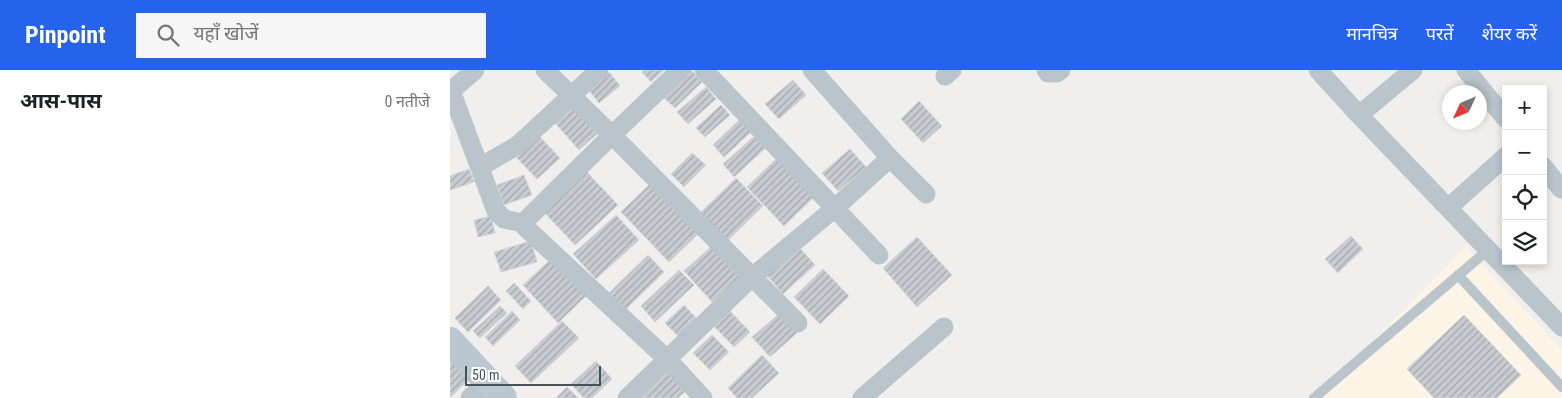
<!DOCTYPE html>
<html lang="hi">
<meta charset="utf-8">
<style>
:root{--surface:#fff;--page:#f6f6f6;--text:#202124;--muted:#757577;--line:#e0e0e0;--accent:#2563eb}
body{margin:0;font-family:"Roboto Condensed","Noto Sans Devanagari",sans-serif;background:var(--page);color:var(--text)}
.controls{position:absolute;right:15px;top:15px;display:grid;overflow:hidden;border-radius:0px;box-shadow:0 2px 8px #0003}
.controls button{width:45px;height:45px;display:grid;place-items:center;padding:0;border:0;border-bottom:1px solid var(--line);background:var(--surface);color:var(--text);font:25px sans-serif}
.compass{position:absolute;left:992px;top:15px;width:45px;height:45px;border-radius:50%;background:var(--surface);box-shadow:0 2px 8px #0003;rotate:226deg}
.scale{position:absolute;left:15px;bottom:12px;width:136px;box-sizing:border-box;padding-left:5px;border:2px solid #46535b;border-top:0;font-size:14px;line-height:18px;white-space:nowrap;color:#46535b;-webkit-text-stroke:4px #fff;paint-order:stroke}
.list{margin:0;padding:0;list-style:none}
h2{display:flex;justify-content:space-between;align-items:center;height:65px;margin:0;padding:0 20px;font-size:21px}
h2 small{font-size:16px;font-weight:400;color:var(--muted)}
.icon{flex:none;width:28px;height:28px;fill:none;stroke:currentColor;stroke-width:2;stroke-linecap:round;stroke-linejoin:round}
.map{position:relative;flex:none;width:1112px;height:328px;overflow:hidden}
header{display:flex;align-items:center;gap:30px;box-sizing:border-box;height:70px;padding:0 25px;background:var(--accent);color:#fff}
header strong{font-size:24px}
nav{display:flex;gap:28px;margin-inline-start:auto;font-size:18px}
.search{width:350px;height:45px;background:var(--page);display:flex;align-items:center;gap:12px;box-sizing:border-box;padding:0 18px;border-radius:0px;color:var(--muted);font-size:19px}
main{display:flex}
aside{flex:1;background:var(--surface)}
.map>svg:first-child{display:block}
.commercial{fill:#fcf4e7}
.building{fill:url(#building-hatch);stroke:#d2d5da}
.lines{fill:none;stroke-linecap:round;stroke-linejoin:round}
.lane{stroke:#b9c4cb;stroke-width:10}
.street{stroke:#b9c4cb;stroke-width:19}
.secondary{stroke:#bbc8d2;stroke-width:28}
</style>
<header>
<strong>Pinpoint</strong>
<div class="search"><svg class="icon" aria-label="search" viewBox="0 0 24 24"><circle cx="10" cy="10" r="6"/><path d="M15 15l6 6"/></svg>यहाँ खोजें</div>
<nav><a>मानचित्र</a><a>परतें</a><a>शेयर करें</a></nav>
</header>
<main>
<aside>
<h2>आस-पास<small>0 नतीजे</small></h2>
<ul class="list">
</ul>
</aside>
<div class="map">
<svg width="1112" height="328" viewBox="0 0 1112 328">
<defs>
<pattern id="building-hatch" width="6" height="6" patternUnits="userSpaceOnUse" patternTransform="scale(1.25)"><rect width="6" height="6" fill="#c8ccd1"/><path d="M-1 1l2-2M0 6l6-6M5 7l2-2" fill="none" stroke="#a4a8ad"/></pattern>
</defs>
<rect width="100%" height="100%" fill="#f1eeee"/>
<!-- commercial -->
<path class="commercial" d="M1015,177L1112,279V328H868Z"/>
<!-- building -->
<path class="building" d="M195,0H214L201,12L192,2Z
M238,0H241L252,12L225,38L212,26Z
M159,2L170,16L149,33L138,19Z
M343,10L356,25L329,49L315,34Z
M256,17L266,29L238,54L227,42Z
M469,31L492,56L473,73L451,49Z
M271,35L280,45L255,67L246,58Z
M123,36L147,64L129,80L105,53Z
M290,49L302,61L274,87L263,75Z
M308,63L319,75L284,107L273,94Z
M90,67L110,88L87,109L67,88Z
M400,79L416,97L388,121L372,103Z
M242,83L256,95L234,117L221,104Z
M329,86L366,125L334,156L297,117Z
M19,99L24,112L0,120V106Z
M134,99L168,135L125,175L91,139Z
M74,105L82,125L54,135L47,115Z
M286,108L313,136L276,172L249,144Z
M201,113L249,163L219,192L171,142Z
M166,145L189,170L146,209L123,184Z
M41,146L45,163L28,167L24,150Z
M901,166L913,179L888,203L875,189Z
M467,167L502,205L467,237L433,198Z
M81,171L87,192L51,202L44,182Z
M264,174L292,205L262,232L234,201Z
M348,176L365,195L333,224L316,204Z
M198,185L214,202L175,240L159,223Z
M102,188L137,225L108,253L73,215Z
M373,199L399,226L370,254L344,227Z
M229,200L244,215L205,252L191,236Z
M64,213L81,231L73,239L56,221Z
M38,216L51,230L18,262L5,248Z
M234,235L248,250L229,267L215,253Z
M274,235L300,262L284,277L258,250Z
M50,236L57,243L30,268L23,261Z
M62,241L70,250L43,276L35,267Z
M329,244L347,263L320,287L302,267Z
M1014,245L1071,305L1047,328H984L957,299Z
M112,251L129,268L81,313L65,296Z
M262,265L279,282L260,300L243,283Z
M312,285L329,303L302,328H287L278,318Z
M0,290L19,309L1,327L0,326Z
M146,291L162,309L142,328H134L121,314Z
M220,300L238,319L228,328H190Z
M117,317L128,328H106Z"/>
<g class="lines">
<!-- lane -->
<path class="lane" d="M1008,205L1112,317
M864,328L1038,180"/>
<!-- street -->
<path class="street" d="M95,0L162,65L348,253
M230,0L162,65L73,153L75,157L218,290L253,328
M254,0L429,185
M362,0L440,88
M596,0L598,3H607L611,0
M868,0L909,45L1112,257
M1016,0L1056,49
M495,6L502,0
M0,18L46,141L54,149L73,153
M1,21L25,0
M909,45L963,0
M1093,96L1111,119
M30,97L68,75L149,0
M998,138L1056,86
M20,328L38,311
M177,328L302,207L385,138L440,88L476,124
M412,328L494,257"/>
<!-- secondary -->
<path class="secondary" d="M0,271L53,328"/>
</g>
</svg>
<div class="controls">
<button>+</button>
<button>−</button>
<button><svg class="icon" aria-label="locate" viewBox="0 0 24 24"><circle cx="12" cy="12" r="6"/><path d="M12 2v4M12 18v4M2 12h4M18 12h4"/></svg></button>
<button><svg class="icon" aria-label="layers" viewBox="0 0 24 24"><path d="M12 4l9 5-9 5-9-5zM3 14l9 5 9-5"/></svg></button>
</div>
<svg class="compass" viewBox="-18 -18 36 36"><path d="M0-13l5 13h-10z" fill="#e53935"/><path d="M0 13l5-13h-10z" fill="#757577"/></svg>
<div class="scale">50 m</div>
</div>
</main>
